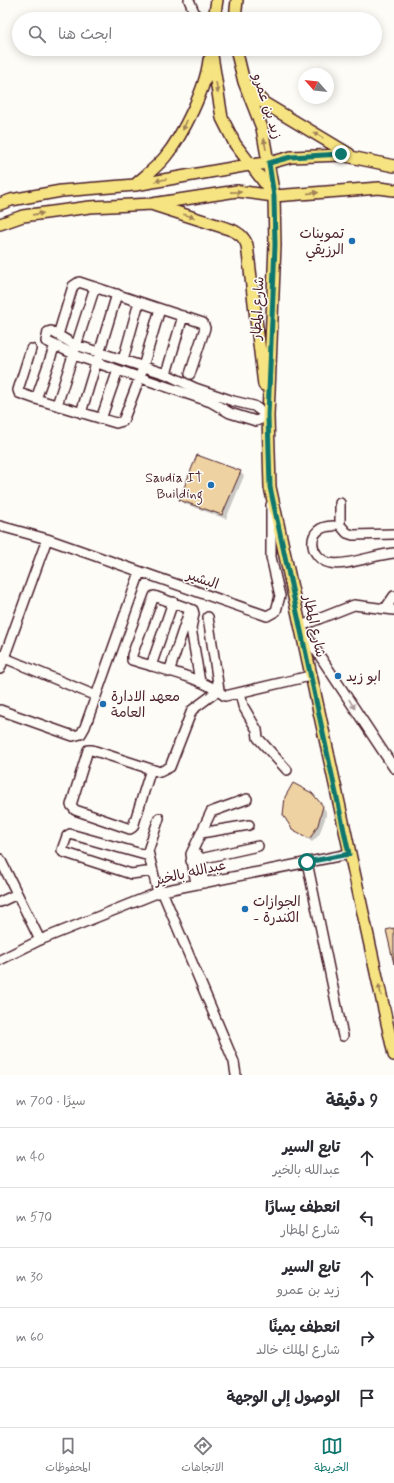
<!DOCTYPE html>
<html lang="ar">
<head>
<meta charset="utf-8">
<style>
	:root { --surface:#fff; --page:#f2f2f3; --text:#2b2b33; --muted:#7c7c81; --line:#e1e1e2; --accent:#0f766e }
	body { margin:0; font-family:Mynerve,"Playpen Sans Arabic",sans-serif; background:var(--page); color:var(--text); direction:rtl }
	.compass { position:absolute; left:298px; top:68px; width:36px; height:36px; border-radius:50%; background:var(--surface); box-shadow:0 2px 10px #0003; rotate:297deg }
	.stop { position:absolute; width:12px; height:12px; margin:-9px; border:3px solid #0f766e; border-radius:50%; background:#fff }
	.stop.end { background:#0f766e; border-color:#fff; box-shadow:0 1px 4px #0008 }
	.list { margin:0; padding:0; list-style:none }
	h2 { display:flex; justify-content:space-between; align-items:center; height:52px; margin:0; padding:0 16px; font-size:17px }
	h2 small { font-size:13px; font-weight:400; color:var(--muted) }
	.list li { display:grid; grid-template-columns:26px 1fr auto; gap:12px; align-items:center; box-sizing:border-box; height:60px; padding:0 16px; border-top:1px solid var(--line) }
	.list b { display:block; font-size:15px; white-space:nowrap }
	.list p { margin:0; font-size:13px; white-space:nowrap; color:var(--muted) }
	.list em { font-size:13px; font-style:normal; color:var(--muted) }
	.icon { flex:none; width:22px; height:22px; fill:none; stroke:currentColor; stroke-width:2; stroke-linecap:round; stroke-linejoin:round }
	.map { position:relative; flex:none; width:394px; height:1075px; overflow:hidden; direction:ltr }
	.search { position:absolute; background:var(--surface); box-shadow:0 2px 10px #0003; left:12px; right:12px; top:12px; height:44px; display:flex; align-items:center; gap:10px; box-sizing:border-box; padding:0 14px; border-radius:22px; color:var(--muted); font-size:15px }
	.sheet { height:352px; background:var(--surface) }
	nav { display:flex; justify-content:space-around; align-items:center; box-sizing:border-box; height:56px; border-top:1px solid var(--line); background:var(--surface); font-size:11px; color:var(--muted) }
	nav a { display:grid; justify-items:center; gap:2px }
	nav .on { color:var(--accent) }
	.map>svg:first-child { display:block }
	.shadow { fill:#0003 }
	.building { fill:#eed2a2; stroke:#4a1f2b }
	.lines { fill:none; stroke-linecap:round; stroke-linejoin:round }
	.minor-casing { stroke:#4a1f2b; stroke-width:12 }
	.major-casing { stroke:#4a1f2b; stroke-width:14 }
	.minor { stroke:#fdfcf7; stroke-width:9 }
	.major { stroke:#f6e381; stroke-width:11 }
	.oneway { fill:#a08156 }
	.oneway2 { fill:#ac999b }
	.route { stroke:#0f766e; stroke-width:5 }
	.poi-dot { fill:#1f6fb2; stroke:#fdfcf7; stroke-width:1.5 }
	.labels { text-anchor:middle; stroke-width:3; stroke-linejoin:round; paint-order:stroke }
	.street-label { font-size:14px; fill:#4a1f2b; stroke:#fdfcf7 }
	.poi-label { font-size:14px; fill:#4a1f2b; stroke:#fdfcf7; text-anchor:start }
</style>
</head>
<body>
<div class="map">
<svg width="394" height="1075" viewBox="0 0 394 1075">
	<rect width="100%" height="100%" fill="#fdfcf7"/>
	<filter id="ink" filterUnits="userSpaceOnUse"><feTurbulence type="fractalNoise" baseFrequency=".025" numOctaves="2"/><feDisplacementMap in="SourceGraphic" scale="8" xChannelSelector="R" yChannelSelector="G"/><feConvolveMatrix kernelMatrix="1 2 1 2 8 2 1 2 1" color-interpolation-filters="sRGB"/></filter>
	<g filter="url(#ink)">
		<path class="shadow" d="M240,472L244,476L226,519L185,504L181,500Z
			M316,798L326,811V816L319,835L312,842L293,828Z"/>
		<path class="building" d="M197,455L241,471L222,515L179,500Z
			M293,783L312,793L323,806L318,825L311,837L308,838L292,829L283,815L285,797Z
			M394,928V964L386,930Z"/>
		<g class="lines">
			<g class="minor-casing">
				<path id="minor" d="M189,0L197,19
					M51,331L73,344L166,374L195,388L233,401L254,406L268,416L256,421L230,413L211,402L80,357L46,341L48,332Z
					M58,335L73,286L79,282L203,323L205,328L190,374
					M31,349L18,390L19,393L36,399L55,345
					M123,360L139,302
					M166,374L183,316
					M36,399L116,423L123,421L140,377L160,309
					M57,405L95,287
					M81,413L117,294
					M101,419L118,370
					M340,503V525L347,533L353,535L394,534
					M0,526L47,539L267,616L276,611L280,596L271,557V505
					M333,526C305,526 308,558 330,563C345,567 377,554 394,553
					M385,609L394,596
					M301,626L354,605L394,610
					M302,629L394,768
					M0,656L96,696
					M151,666L173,602
					M0,669L47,539
					M169,672L190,609
					M200,682L191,628L194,614L193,610L154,596L132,655V660C163,670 199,676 225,696L310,676
					M240,693L243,706L257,730L258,738L287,770
					M0,710L73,736L81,734L85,727L140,572
					M151,769L133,827L130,829L75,810L71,805L88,750H92L160,772L170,767L192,710L219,690L208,617
					M201,833L249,825
					M198,855L204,883
					M149,856L70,834L67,836L62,850L63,852L131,874L153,871
					M0,859L40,940
					M191,861L258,846
					M307,862L343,1036
					M196,884L191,854L211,812L247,799
					M162,891L234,1062L236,1075
					M158,893L148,851L159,818
					M0,902L17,894
					M0,960L40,940L162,891L349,854"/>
			</g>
			<g class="major-casing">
				<path id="major" d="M214,19L217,0
					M235,19L237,0
					M211,49L222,118L235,144L273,194
					M236,49L244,82L262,128L274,196L275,245L268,416L270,487L394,1055
					M248,86L264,103L349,154
					M135,185C145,176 157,167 165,157C183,135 206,88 209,60
					M0,204L11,200L61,191L135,185L249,165L269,163L291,157L341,155L394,166
					M154,205L232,230C240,234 244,237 247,245L264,385
					M0,224L23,216L90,207L152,204L237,191L274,196L379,188L394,190"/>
			</g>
			<use href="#minor" class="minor"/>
			<use href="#major" class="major"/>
		</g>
		<defs><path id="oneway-solid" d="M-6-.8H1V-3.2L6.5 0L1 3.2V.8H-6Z"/></defs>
		<g class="oneway">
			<use href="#oneway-solid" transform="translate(217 88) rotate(81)"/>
			<use href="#oneway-solid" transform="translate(185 125) rotate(113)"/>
			<use href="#oneway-solid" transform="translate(318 135) rotate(-149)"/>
			<use href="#oneway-solid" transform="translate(265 144) rotate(-100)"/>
			<use href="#oneway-solid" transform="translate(161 180) rotate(170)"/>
			<use href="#oneway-solid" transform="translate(236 192) rotate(-1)"/>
			<use href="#oneway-solid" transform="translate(313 193) rotate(-4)"/>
			<use href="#oneway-solid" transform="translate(38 214) rotate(-8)"/>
			<use href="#oneway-solid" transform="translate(189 216) rotate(18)"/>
			<use href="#oneway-solid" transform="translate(380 990) rotate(-102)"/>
		</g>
		<use class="oneway2" href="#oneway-solid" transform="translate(352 704) rotate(57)"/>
	</g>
	<g class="lines" filter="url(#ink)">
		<path class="route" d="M307,862L349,854L270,487L268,416L275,245L274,196L269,163L291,157L341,154"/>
	</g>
	<g class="poi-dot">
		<circle cx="352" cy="241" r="4"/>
		<circle cx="211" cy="485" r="4"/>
		<circle cx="338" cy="676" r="4"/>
		<circle cx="103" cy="704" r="4"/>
		<circle cx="245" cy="909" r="4"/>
	</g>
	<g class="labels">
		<g class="street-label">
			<text transform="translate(268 106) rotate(72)" y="5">زيد بن عمرو</text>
			<text transform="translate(257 308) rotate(-87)" y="5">شارع المطار</text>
			<text transform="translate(203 579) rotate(19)" y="5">البشير</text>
			<text transform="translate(315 626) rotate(78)" y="5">شارع المطار</text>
			<text transform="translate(190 872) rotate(-13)" y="5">عبدالله بالخير</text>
		</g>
		<g class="poi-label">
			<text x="344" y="238" text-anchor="end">تموينات<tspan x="344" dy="16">الرزيقي</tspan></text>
			<text x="203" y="482" text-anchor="end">Saudia IT<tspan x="203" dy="16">Building</tspan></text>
			<text x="346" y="681">ابو زيد</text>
			<text x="111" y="701">معهد الادارة<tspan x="111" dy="16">العامة</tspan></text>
			<text x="253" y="906">الجوازات<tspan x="253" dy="16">- الكندرة</tspan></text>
		</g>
	</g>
</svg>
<svg class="compass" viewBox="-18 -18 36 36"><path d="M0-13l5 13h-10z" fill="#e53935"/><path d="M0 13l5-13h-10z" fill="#7c7c81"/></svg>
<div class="stop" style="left:307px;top:862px"></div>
<div class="stop end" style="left:341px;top:154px"></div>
<div class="search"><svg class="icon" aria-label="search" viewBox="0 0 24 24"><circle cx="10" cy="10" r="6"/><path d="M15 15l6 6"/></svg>ابحث هنا</div>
</div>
<section class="sheet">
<h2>9 دقيقة<small>سيرًا · 700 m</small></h2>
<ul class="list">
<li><svg class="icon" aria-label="ahead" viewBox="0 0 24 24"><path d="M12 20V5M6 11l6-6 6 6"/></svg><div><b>تابع السير</b><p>عبدالله بالخير</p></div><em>40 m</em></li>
<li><svg class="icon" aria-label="left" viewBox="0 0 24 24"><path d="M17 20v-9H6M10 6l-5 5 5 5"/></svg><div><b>انعطف يسارًا</b><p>شارع المطار</p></div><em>570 m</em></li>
<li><svg class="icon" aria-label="ahead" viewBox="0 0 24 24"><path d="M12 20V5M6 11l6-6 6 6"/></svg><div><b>تابع السير</b><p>زيد بن عمرو</p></div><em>30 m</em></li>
<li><svg class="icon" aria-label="right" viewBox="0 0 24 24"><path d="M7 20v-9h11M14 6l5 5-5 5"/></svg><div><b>انعطف يمينًا</b><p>شارع الملك خالد</p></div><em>60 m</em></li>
<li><svg class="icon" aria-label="arrive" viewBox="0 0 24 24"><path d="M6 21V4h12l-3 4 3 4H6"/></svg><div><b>الوصول إلى الوجهة</b></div></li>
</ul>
</section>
<nav>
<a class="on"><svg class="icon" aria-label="map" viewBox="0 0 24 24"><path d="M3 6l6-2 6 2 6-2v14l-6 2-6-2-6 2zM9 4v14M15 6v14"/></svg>الخريطة</a>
<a><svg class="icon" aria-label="directions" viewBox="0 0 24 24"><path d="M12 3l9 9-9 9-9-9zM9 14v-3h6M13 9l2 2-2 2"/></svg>الاتجاهات</a>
<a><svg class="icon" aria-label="saved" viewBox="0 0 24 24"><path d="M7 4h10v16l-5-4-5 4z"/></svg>المحفوظات</a>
</nav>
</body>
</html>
